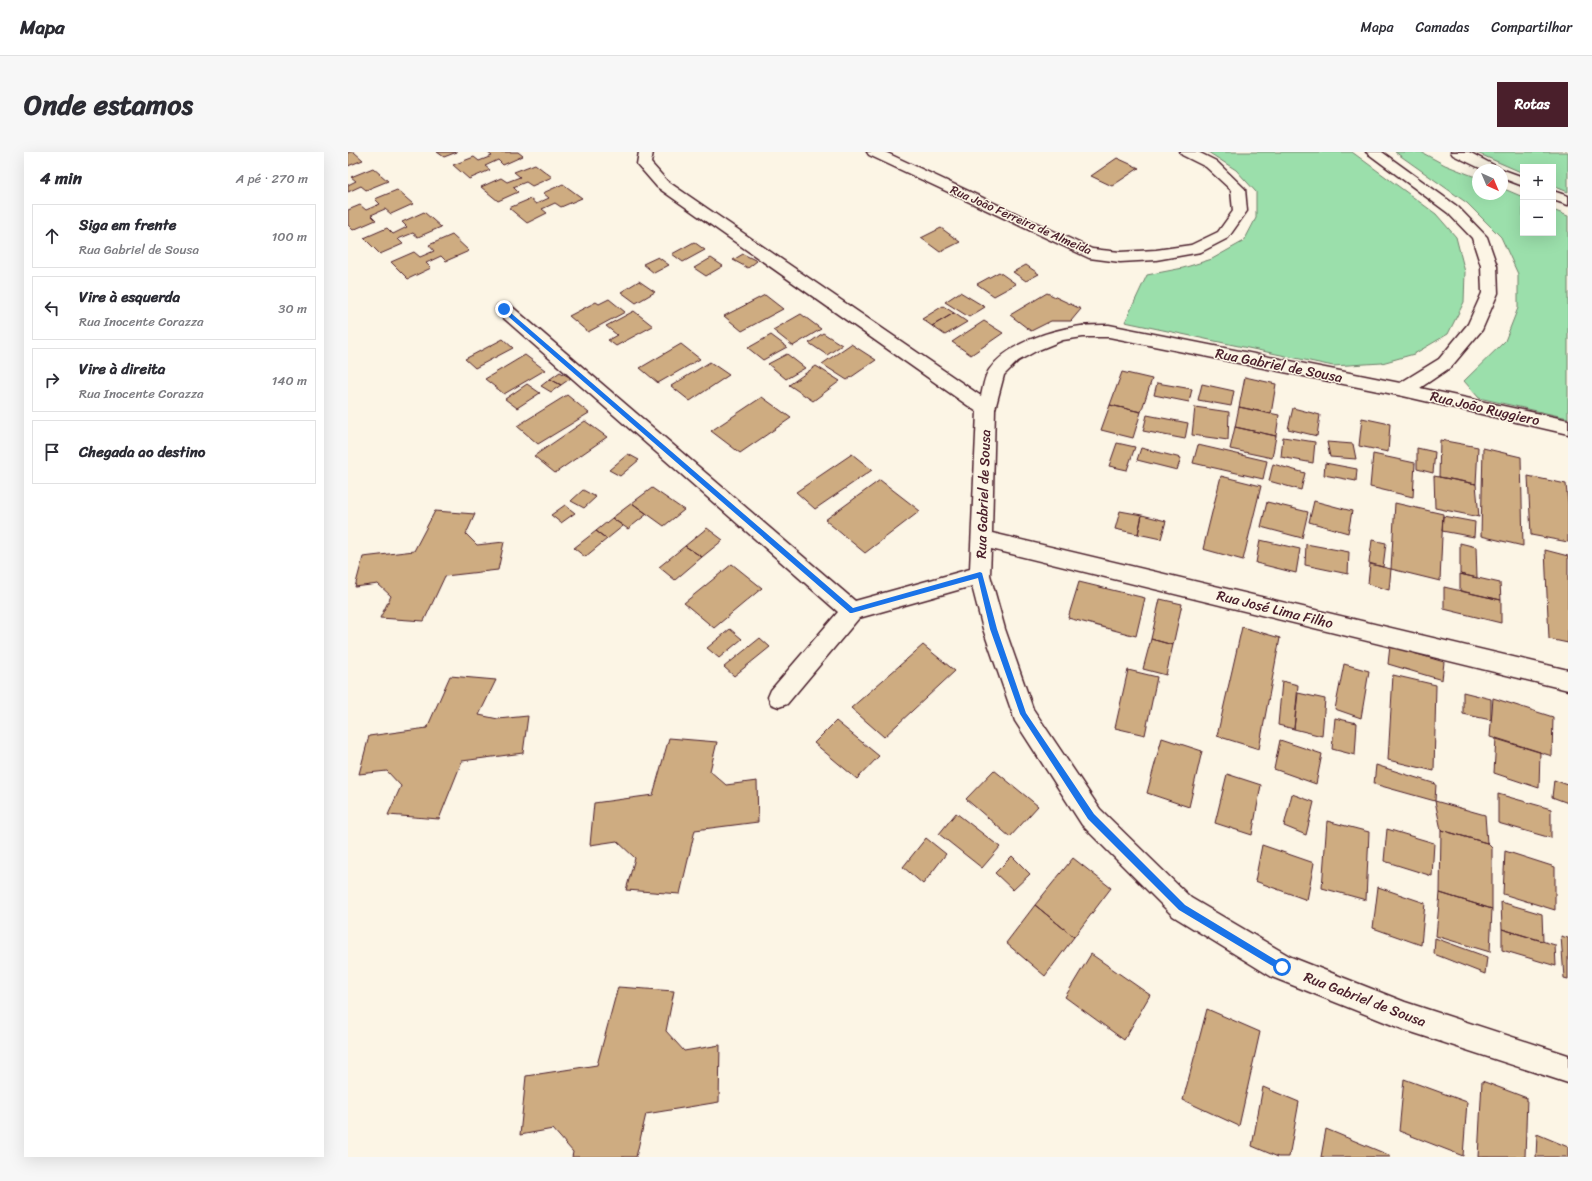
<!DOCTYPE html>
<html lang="pt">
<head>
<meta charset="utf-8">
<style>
	:root { --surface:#fff; --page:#f7f7f7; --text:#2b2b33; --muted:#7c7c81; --line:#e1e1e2; --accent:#4a1f2b }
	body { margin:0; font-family:Sriracha,sans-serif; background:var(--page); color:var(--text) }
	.controls { position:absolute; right:12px; top:12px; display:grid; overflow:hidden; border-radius:0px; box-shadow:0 4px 16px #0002 }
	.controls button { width:36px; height:36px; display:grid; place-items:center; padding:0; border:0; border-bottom:1px solid var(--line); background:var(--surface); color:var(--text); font:20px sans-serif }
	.compass { position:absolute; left:1124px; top:12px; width:36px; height:36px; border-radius:50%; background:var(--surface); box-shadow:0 4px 16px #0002; rotate:136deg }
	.stop { position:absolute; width:12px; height:12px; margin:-9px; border:3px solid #1a73e8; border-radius:50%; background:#fff }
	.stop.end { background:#1a73e8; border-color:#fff; box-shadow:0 1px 4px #0008 }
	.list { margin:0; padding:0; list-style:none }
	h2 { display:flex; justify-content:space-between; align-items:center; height:52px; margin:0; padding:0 16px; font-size:17px }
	h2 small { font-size:13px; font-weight:400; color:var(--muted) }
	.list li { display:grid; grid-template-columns:26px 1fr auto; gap:12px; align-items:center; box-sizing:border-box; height:64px; margin:0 8px 8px; padding:0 8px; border:1px solid var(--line); border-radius:0px }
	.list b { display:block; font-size:15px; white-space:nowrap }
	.list p { margin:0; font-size:13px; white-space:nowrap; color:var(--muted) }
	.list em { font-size:13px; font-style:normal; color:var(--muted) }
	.icon { flex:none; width:22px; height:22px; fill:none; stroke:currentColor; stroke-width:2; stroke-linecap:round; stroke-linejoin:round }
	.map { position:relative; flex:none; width:1220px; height:1005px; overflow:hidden; border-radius:0px }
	header { display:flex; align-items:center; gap:24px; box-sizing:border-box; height:56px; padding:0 20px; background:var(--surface); border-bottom:1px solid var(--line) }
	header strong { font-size:19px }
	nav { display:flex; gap:22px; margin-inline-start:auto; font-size:14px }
	.intro { display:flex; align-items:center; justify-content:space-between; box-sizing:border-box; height:96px; padding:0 24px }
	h1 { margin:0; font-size:28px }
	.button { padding:10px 18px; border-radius:0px; background:var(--accent); color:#fff; font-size:14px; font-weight:700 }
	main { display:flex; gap:24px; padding:0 24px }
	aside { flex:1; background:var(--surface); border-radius:0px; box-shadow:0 4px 16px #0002 }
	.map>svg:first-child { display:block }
	.green { fill:#9bdfab; stroke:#727f6b }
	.building { fill:#ceac81; stroke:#4a1f2b }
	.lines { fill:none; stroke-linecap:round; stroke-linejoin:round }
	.street-casing { stroke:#4a1f2b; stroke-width:3 }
	.street { fill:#fcf5e5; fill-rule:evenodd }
	.route { fill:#1a73e8 }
	.labels { text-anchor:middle; stroke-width:3; stroke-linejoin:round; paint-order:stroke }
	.far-street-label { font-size:12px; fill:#4a1f2b; stroke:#fcf5e5 }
	.street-label { font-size:14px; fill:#4a1f2b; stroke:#fcf5e5 }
</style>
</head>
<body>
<header>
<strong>Mapa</strong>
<nav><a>Mapa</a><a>Camadas</a><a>Compartilhar</a></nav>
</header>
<div class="intro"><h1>Onde estamos</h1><a class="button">Rotas</a></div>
<main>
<aside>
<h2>4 min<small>A pé · 270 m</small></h2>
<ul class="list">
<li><svg class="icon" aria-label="ahead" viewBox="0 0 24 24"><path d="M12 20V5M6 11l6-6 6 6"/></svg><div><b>Siga em frente</b><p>Rua Gabriel de Sousa</p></div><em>100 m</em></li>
<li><svg class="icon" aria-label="left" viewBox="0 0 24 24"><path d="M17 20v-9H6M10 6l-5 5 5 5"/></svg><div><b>Vire à esquerda</b><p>Rua Inocente Corazza</p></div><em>30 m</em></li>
<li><svg class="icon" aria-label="right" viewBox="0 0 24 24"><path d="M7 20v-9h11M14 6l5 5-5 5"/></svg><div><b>Vire à direita</b><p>Rua Inocente Corazza</p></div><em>140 m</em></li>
<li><svg class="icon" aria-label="arrive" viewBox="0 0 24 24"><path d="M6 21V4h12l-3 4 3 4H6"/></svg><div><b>Chegada ao destino</b></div></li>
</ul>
</aside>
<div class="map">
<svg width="1220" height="1005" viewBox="0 0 1220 1005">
	<rect width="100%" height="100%" fill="#fcf5e5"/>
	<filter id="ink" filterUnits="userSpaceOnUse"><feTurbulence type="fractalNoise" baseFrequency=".025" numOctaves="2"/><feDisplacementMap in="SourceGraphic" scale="8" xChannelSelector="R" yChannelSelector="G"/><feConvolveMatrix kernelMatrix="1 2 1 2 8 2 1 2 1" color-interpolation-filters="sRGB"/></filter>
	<g filter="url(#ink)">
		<path class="green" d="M860,0H1004L1088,62L1108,85L1117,120L1116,150L1100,182L1066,202L1034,211L985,214L777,170L799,123L835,116L864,107L896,89L908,66V40L888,18Z
			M1047,0H1073L1097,13L1130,26V42H1154V36L1175,45V81H1205V58L1220,64V266L1131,246L1116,229L1157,189L1170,156V122L1153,85L1119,51Z
			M1127,0H1220V40L1205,34V15H1175V21Z"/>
		<path class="building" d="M0,0H6L15,8L0,14Z
			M89,0H109L96,5Z
			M139,0H170L175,4L155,13L150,8L137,14L142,18L121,27L105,13L126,5L131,9L144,4Z
			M769,6L791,16L764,34L743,24Z
			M187,12L204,25L184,34L178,30L165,35L170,40L150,49L133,35L153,26L159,30L172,25L166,20Z
			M25,16L40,29L18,38L13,34L0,40V33L8,29L3,25Z
			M215,32L234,46L213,55L207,51L194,57L199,61L179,71L161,56L182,47L188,52L201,46L195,41Z
			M49,38L65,52L43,62L37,57L23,63L28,68L5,78L0,73V58L12,53L18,58L32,52L27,47Z
			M76,60L93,75L70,85L65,81L50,87L55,92L32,102L16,86L39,76L45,82L59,75L54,70Z
			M593,76L612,90L592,100L573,86Z
			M104,83L121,99L98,109L93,104L78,111L83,116L60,127L43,110L66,100L72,105L86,99L81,93Z
			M346,90L357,98L335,110L324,102Z
			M395,102L409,109L400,116L385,108Z
			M310,105L321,113L306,121L295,112Z
			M363,106L375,114L358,124L346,116Z
			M678,113L691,122L678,129L665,120Z
			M651,120L668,132L646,144L629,132Z
			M291,129L307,140L288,151L273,140Z
			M612,140L637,155L621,165L597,150Z
			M699,141L733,157L723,169H703L683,179L662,163Z
			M417,143L435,157L394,179L376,164Z
			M261,147L277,160L240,180L221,164L248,150L251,152Z
			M595,154L606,161L584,174L574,167Z
			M286,159L305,174L268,194L260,188L269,183L258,174Z
			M606,161L619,170L597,183L584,174Z
			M453,162L473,177L445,194L425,178Z
			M636,169L655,181L623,203L604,190Z
			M475,181L494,193L479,203L461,191Z
			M423,183L439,195L415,208L400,196Z
			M155,187L165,196L127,216L117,207Z
			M333,192L352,207L310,231L292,216Z
			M503,192L528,208L499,228L474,212Z
			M439,202L457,216L438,227L420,212Z
			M177,203L197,218L156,242L137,227Z
			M362,210L381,223L342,249L323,234Z
			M468,214L492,229L465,249L441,233Z
			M212,220L223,226L213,233L202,227Z
			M774,220L804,227L793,260L762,253Z
			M897,225L928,232L923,262L891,255Z
			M202,227L213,233L203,240L193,234Z
			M809,231L844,237L841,250L806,243Z
			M179,232L192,241L169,256L157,247Z
			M854,232L886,239L883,254L850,248Z
			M219,243L241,261L190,292L169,274Z
			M414,245L443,266L392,301L363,279Z
			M762,253L793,260L785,286L753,278Z
			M847,255L881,260L880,288L844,283Z
			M891,255L931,263L928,284L887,275Z
			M945,256L972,263L969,284L940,277Z
			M799,263L840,271L837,287L795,279Z
			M1014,266L1042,272L1040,300L1011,294Z
			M237,269L259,285L207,321L186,304Z
			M887,275L928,284L924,306L882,297Z
			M935,285L967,290L965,311L933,305Z
			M1092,288L1130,295L1128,332L1091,325Z
			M979,290L1005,292L1008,307L982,305Z
			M769,291L787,295L779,318L761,314Z
			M850,293L919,309L915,327L845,311Z
			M793,296L833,306L829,318L789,308Z
			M1069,296L1087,300L1085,321L1069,317Z
			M1135,296L1173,305L1175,394L1133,384Z
			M280,302L291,308L272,324L261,318Z
			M504,302L524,318L467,357L448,340Z
			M1025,302L1067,311L1065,345L1022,335Z
			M977,311L1009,317L1008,329L976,323Z
			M925,312L957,321L953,338L921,329Z
			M873,324L913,334L895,408L855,397Z
			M1086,324L1128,332L1131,365L1087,356Z
			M1180,324L1218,332L1220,352V390L1183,383Z
			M532,328L572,359L517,401L477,368Z
			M304,336L336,358L316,374L284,351Z
			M235,338L248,345L236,356L223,349Z
			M966,349L1004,359L1000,381L961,370Z
			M919,350L960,360L954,386L913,375Z
			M284,351L299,362L280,377L264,366Z
			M1047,351L1095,362L1092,429L1043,417Z
			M217,353L227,361L213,371L203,363Z
			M87,359L127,362L118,382L129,393L156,390L150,418L97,424L76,469L32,466L43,444L30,432L7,435L15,405L66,399Z
			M772,359L794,363L790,382L767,377Z
			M794,363L818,369L813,387L790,382Z
			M1095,364L1127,370L1126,385L1094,379Z
			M264,366L275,374L259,387L248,379Z
			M359,376L375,388L354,405L337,394Z
			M248,379L259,387L237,405L226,396Z
			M912,388L952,397L948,421L908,411Z
			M1024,388L1038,391L1035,415L1021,411Z
			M1112,391L1128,395L1129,426L1112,422Z
			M958,392L1001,400L1000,422L957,413Z
			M337,394L354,405L327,428L311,415Z
			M1197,398L1220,404V491L1201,487Z
			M384,412L414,436L366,476L336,451Z
			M1022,412L1043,417L1041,438L1020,432Z
			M1112,422L1152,431L1153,448L1112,439Z
			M731,430L797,446L788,484L720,466Z
			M1096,435L1153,448V471L1096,457Z
			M812,447L834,452L825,493L803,487Z
			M894,475L932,486L911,597L869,584Z
			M382,477L394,487L371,506L359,496Z
			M412,486L422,495L386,524L376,515Z
			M803,487L825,493L818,523L795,517Z
			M575,493L607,519L536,585L503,556Z
			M1042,494L1096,510L1094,528L1040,512Z
			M996,512L1021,519L1013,566L987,557Z
			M780,518L809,525L797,583L767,576Z
			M1045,523L1088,533L1086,619L1040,608Z
			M102,524L148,528L131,563L150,567L180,564L175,601L114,609L91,667L40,663L53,634L39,619L11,622L21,584L79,576Z
			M934,529L950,533L946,577L930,573Z
			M1115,540L1143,547V568L1115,562Z
			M950,541L977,547L974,584L946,577Z
			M1145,546L1205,565L1204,604L1142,585Z
			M987,566L1009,571L1007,603L984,597Z
			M488,569L531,604L509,627L466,591Z
			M321,586L369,590L362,619L378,633L409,629L410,670L347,678L332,742L278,738L287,706L269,689L242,693L246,651L305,643Z
			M814,586L854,599L841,655L799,641Z
			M1148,586L1192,600L1191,636L1146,621Z
			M932,588L974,602L968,632L926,617Z
			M1028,613L1088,632L1087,649L1026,632Z
			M646,618L690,654L662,685L618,647Z
			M879,622L913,633L904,683L867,671Z
			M1206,628L1220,633V651L1204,645Z
			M944,642L966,650L958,683L936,674Z
			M1150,642L1203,657V686L1150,671Z
			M1087,649L1137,663L1139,691L1093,678Z
			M608,661L652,695L634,716L591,682Z
			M979,669L1021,680L1018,748L974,736Z
			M1039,677L1086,691L1084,724L1036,709Z
			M1093,678L1139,691L1144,696V757L1092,741Z
			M578,686L598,702L575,732L555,715Z
			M914,693L966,711L959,748L907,729Z
			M1157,699L1207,715V758L1155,742Z
			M664,704L682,722L665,738L647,721Z
			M725,706L763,736L726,785L687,753Z
			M1030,735L1077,751L1073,793L1025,776Z
			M1092,741L1144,757L1142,800L1088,784Z
			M1153,750L1194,762L1195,789L1154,777Z
			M687,753L726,785L697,824L658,791Z
			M1154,777L1207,793L1208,814L1154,798Z
			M1213,784L1220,786V827L1216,826Z
			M1087,786L1139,805L1137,822L1086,802Z
			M743,802L802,843L776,888L717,845Z
			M270,835L326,839L318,879L336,899L372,893L371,950L298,962L288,1005H224L225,1000L205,977L172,983L178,924L249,913Z
			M859,857L912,880L891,974L835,948Z
			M1056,927L1119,950L1115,1004L1051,979Z
			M1134,929L1179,946L1177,1005H1130Z
			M915,935L951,950L941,1005H930L904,994Z
			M978,977L1043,1004L1042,1005H973Z
			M1189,982L1220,995V1005H1188Z"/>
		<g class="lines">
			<g class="street-casing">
				<path id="street" d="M291,0H305L303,11L319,29L633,244C635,236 636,225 641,218C660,191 702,178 733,174C742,173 752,173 761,173L1052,231L1091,207L1120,172L1134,141L1133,114L1124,86L1100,61L1018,0H1034L1110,55L1139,85L1149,114L1150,141L1134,178L1103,215L1072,236L1220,268V282L1055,244L761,185H735L715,188L688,199L670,209L656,223L647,257L644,381L1220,518V538L643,397L642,423L657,477L685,557L752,657L843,746L943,805L1057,850L1220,903V931L1057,878L924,825L825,764L734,673L667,569L635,477L624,434L511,466L439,552L431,555L423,552L420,545L423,538L490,460L150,161L148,157L150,153L156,152L162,153L507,449L622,417L629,260L309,35L289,12Z
					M519,0H537L744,97L772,100L808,98L843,93L870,80L885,59L883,38L858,15L834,3L832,0H850L868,9L897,37L899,59L880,86L853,100L808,108L772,110L741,106L521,3Z
					M1103,0H1121L1153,17L1175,25V34L1154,26V18H1136L1105,3Z
					M1205,39L1220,44V53L1205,48Z"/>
			</g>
			<use href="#street" class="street"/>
		</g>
	</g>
	<path class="route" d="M154,156H157L505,456L632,420L634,421L649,477L678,561L746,662L837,753L936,813V818H931L831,758L740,667L672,562L642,477L630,426L504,461H502L154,159Z"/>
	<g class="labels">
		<g class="far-street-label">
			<text transform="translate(673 68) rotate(24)" y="4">Rua João Ferreira de Almeida</text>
		</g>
		<g class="street-label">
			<text transform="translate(931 213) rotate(11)" y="5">Rua Gabriel de Sousa</text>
			<text transform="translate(1137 256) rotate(13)" y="5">Rua João Ruggiero</text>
			<text transform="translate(635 342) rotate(-88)" y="5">Rua Gabriel de Sousa</text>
			<text transform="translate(927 457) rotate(14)" y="5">Rua José Lima Filho</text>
			<text transform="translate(1017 847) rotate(21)" y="5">Rua Gabriel de Sousa</text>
		</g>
	</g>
</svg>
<div class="controls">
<button>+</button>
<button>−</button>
</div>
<svg class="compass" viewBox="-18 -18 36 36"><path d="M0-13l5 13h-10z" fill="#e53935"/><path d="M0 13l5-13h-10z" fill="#7c7c81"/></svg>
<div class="stop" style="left:934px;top:815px"></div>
<div class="stop end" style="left:156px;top:157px"></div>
</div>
</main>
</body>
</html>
